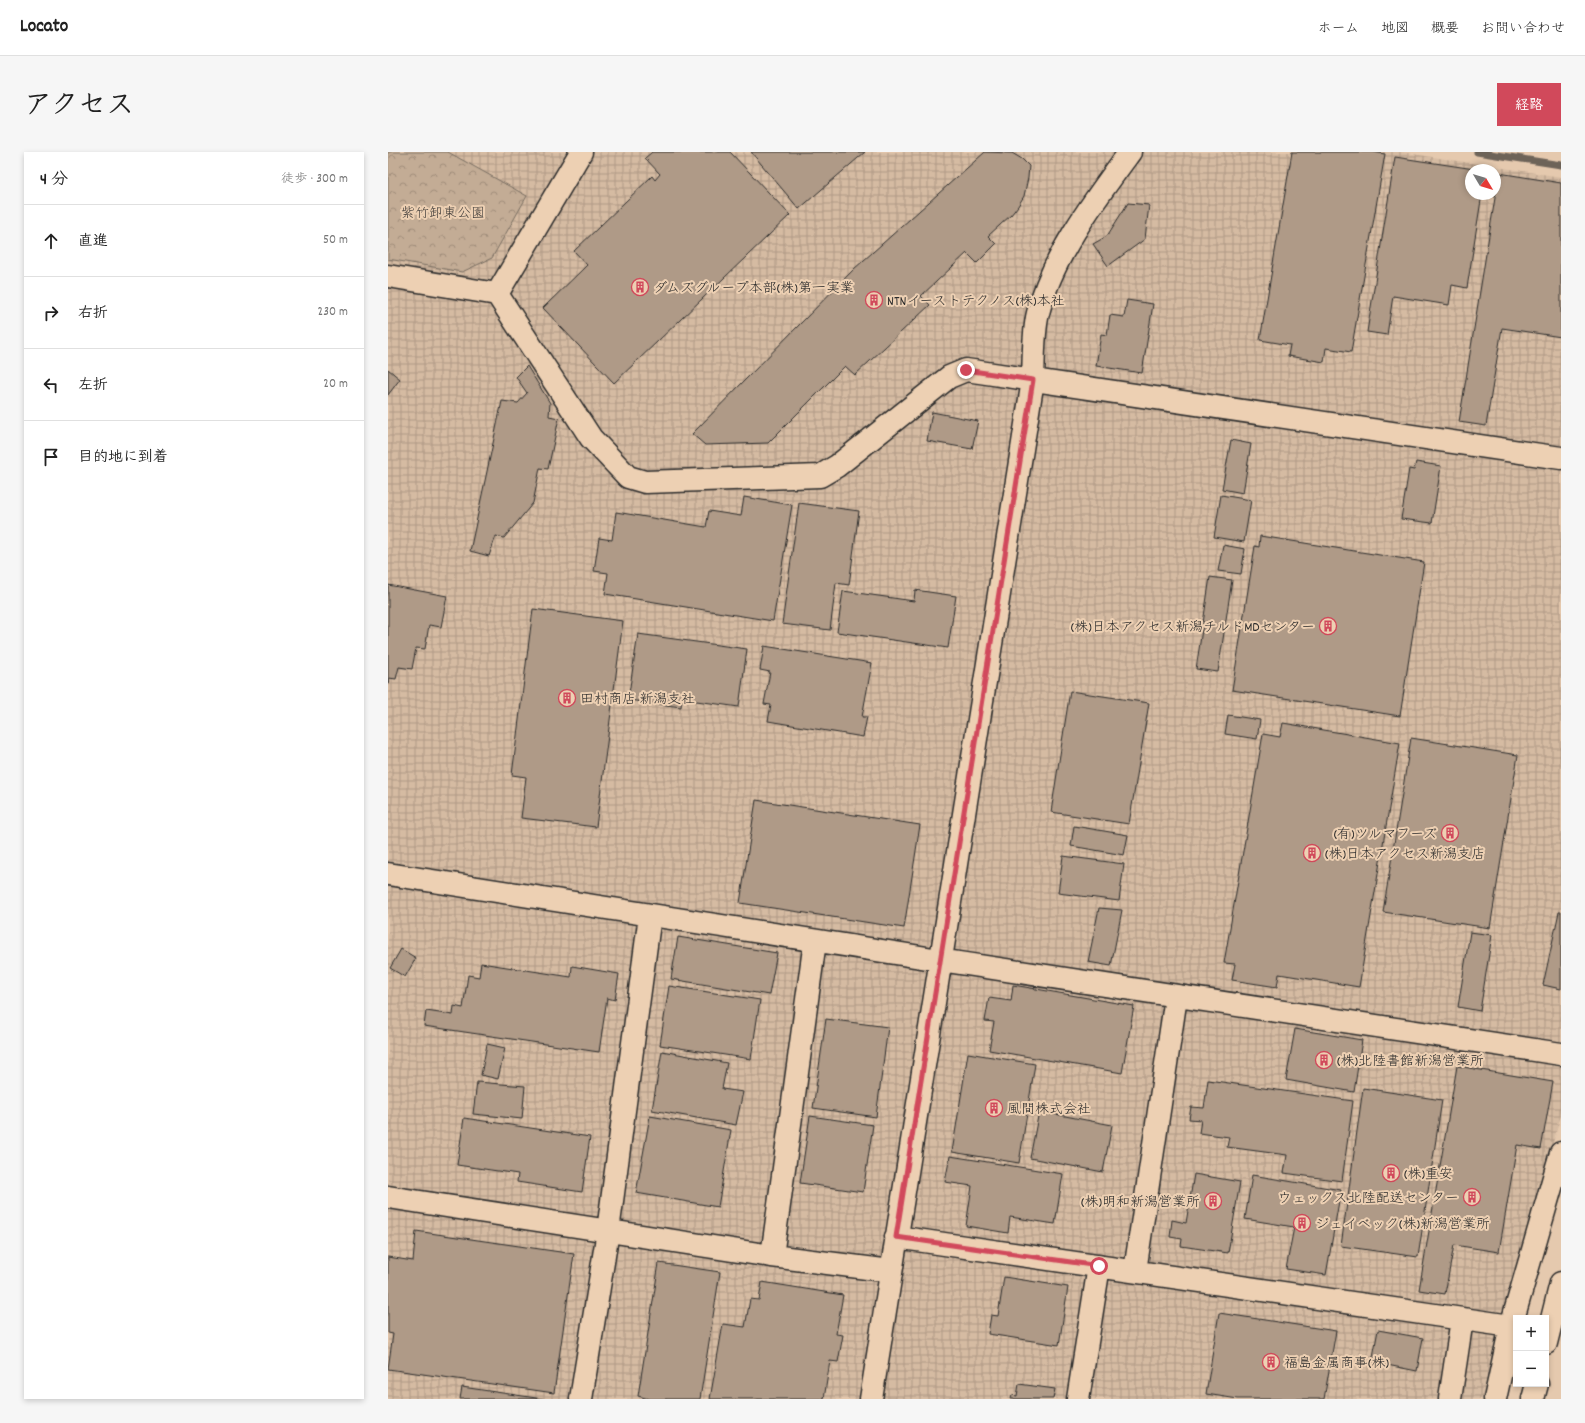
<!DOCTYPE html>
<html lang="ja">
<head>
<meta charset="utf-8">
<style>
	:root { --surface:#fff; --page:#f6f6f6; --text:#222; --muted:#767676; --line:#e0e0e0; --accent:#d1495b }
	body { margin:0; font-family:Dekko,"Klee One",sans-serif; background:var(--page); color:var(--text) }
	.controls { position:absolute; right:12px; bottom:12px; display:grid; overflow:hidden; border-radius:0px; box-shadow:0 2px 6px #0003 }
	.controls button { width:36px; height:36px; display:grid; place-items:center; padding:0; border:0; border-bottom:1px solid var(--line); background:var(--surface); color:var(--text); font:20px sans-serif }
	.compass { position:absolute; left:1077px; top:12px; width:36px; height:36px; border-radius:50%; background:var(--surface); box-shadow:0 2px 6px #0003; rotate:128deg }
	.stop { position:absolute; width:12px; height:12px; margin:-9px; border:3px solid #d1495b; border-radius:50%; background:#fff }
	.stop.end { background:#d1495b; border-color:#fff; box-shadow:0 1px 4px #0008 }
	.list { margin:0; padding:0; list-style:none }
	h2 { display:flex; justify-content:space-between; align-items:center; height:52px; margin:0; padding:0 16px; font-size:17px }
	h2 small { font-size:13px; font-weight:400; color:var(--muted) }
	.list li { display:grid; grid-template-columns:26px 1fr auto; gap:12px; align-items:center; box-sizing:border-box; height:72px; padding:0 16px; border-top:1px solid var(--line) }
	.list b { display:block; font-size:15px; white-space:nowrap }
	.list em { font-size:13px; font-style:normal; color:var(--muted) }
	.icon { flex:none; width:22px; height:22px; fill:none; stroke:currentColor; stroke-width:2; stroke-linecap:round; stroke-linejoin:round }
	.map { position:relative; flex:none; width:1173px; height:1247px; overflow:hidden; border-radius:0px }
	header { display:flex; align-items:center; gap:24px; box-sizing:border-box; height:56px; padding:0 20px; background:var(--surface); border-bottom:1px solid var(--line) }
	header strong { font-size:19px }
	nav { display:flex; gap:22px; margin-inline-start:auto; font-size:14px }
	.intro { display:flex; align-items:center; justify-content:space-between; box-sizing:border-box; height:96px; padding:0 24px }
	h1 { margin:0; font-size:28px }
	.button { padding:10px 18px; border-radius:0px; background:var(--accent); color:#fff; font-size:14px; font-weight:700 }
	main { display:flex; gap:24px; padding:0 24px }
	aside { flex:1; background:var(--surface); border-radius:0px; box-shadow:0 2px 6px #0003 }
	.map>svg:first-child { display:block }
	.industrial { fill:url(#industrial-grid); fill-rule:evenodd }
	.forest { fill:url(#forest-crowns); stroke:#776c60 }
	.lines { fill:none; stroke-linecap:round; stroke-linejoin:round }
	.stream { stroke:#6d6359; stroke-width:7 }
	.building { fill:#af9a87; stroke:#2b2b2b }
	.minor-casing { stroke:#2b2b2b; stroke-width:25 }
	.highway-casing { stroke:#2b2b2b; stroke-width:25 }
	.minor { stroke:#edd0b3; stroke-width:22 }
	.highway { stroke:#edd0b3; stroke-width:22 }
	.route { stroke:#d1495b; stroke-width:5 }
	.labels { text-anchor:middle; stroke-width:4; stroke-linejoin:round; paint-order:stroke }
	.park-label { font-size:14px; fill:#423e3b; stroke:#edd0b3 }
	.poi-label { font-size:14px; fill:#2b2b2b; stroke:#edd0b3; text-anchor:start }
</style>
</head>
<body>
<header>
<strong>Locato</strong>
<nav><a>ホーム</a><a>地図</a><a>概要</a><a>お問い合わせ</a></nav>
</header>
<div class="intro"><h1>アクセス</h1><a class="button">経路</a></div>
<main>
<aside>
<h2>4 分<small>徒歩 · 300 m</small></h2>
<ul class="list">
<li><svg class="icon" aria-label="ahead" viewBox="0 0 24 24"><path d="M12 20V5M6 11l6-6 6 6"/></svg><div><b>直進</b></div><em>50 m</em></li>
<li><svg class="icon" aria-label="right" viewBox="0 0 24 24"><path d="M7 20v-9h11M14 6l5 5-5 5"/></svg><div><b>右折</b></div><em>230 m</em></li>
<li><svg class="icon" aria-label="left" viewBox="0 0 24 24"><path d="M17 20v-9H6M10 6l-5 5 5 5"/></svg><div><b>左折</b></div><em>20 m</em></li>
<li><svg class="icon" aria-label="arrive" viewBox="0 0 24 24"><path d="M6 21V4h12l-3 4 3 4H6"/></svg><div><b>目的地に到着</b></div></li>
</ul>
</aside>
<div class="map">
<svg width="1173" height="1247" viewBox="0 0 1173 1247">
	<defs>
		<pattern id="industrial-grid" width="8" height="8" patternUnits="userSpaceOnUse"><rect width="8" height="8" fill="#d5bba2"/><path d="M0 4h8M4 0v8" fill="none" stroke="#ad9884"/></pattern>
		<pattern id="forest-crowns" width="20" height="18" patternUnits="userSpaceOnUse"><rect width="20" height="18" fill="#c3ac95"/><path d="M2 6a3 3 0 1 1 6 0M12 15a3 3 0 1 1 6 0" fill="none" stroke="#9f8c7a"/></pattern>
	</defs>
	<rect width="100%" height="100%" fill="#e5c9ae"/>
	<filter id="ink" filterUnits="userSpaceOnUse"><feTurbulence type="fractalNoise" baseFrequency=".025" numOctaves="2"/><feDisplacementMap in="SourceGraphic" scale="8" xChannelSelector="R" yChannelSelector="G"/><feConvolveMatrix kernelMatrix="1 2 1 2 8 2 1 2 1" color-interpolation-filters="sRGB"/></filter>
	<g filter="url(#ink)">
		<path class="industrial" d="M0,0H1012L1173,25V963L1110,1185L1097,1247H0ZM1083,18H1107V42H1083Z"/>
		<path class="forest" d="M0,0H60L139,44L104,106L74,120L0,107Z"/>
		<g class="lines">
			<path class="stream" d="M1089,0L1173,13"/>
		</g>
		<path class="building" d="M264,0H342L402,63L226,231L155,156L199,113L186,99L264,24L267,28L272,22L257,6Z
			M363,0H477L411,57Z
			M597,0L624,1L634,7L641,14L640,26L636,44L630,54L623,63L600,84L608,92L589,111L579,101L533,144L542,153L467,223L457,214L380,291L317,293L304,282L466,117Z
			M904,0H985L997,2L963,200L938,196L936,210L900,204L902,193L872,188Z
			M1007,5L1093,18H1083V42H1094L1079,136L1064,133L1061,153L1005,144L999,183L979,180Z
			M1111,21L1173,31V185L1114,176L1098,274L1071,270Z
			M740,51L761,53L757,87L720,114L705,92L719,84Z
			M739,148L765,152L754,221L708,214L713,182L719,183L722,163L736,165Z
			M139,214L162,251L161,264L171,266L160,317L152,316L145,351L116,386L108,384L101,404L82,399L114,249L130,251L139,241L128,225Z
			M0,217L12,227L0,243Z
			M544,260L590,269L584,297L539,289Z
			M843,288L863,292L855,341L834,337Z
			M1028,310L1053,314L1044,371L1013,367L1021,317L1026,318Z
			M833,343L863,348L856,390L826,385Z
			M356,345L404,353L385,469L217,442L220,421L206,419L211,386L224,388L228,360L318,375L321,359L353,364Z
			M411,351L471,359L461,433L448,431L442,478L394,472Z
			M872,384L1036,410L1012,564L844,538L867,394L871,395Z
			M835,393L857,397L853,422L830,419Z
			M822,425L844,428L830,520L808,517Z
			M0,433L59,444L53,475L41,473L37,497L28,496L24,517L11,515L8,527L1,526L0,533Z
			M527,438L568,444L560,496L449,480L455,439L526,449Z
			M145,457L235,469L208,675L133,666L138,625L124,623Z
			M250,482L359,497L351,555L294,547L293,555L240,548Z
			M376,494L484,511L474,565H479L475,585L380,569L383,553L376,552L382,520L372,518Z
			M682,539L761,551L741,672L663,660Z
			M840,563L872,568L869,587L837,582Z
			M895,571L1012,591L971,835L891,822L889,835L844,828L847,812L836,811L875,582L892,585Z
			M1023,586L1130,603L1102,776L995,760Z
			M368,648L532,673L516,776L352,751Z
			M686,674L740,683L736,703L683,694Z
			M675,704L736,712L731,749L670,741Z
			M711,756L734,758L723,814L700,810Z
			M1171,760H1173V837L1155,833Z
			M1082,780L1104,783L1092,859L1070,855Z
			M290,785L389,801L381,843L283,827Z
			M13,797L28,806L17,825L2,816Z
			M93,811L183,825L184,814L231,822L227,848L219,846L211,900L36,874L38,859L65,863L66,854L75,856L80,823L91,825Z
			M625,833L746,854L734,921L601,898L606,870L597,869L601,846L623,849Z
			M281,834L372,848L363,907L272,893Z
			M438,867L500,875L488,965L425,956Z
			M907,877L974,888L966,940L898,928Z
			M99,892L117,896L110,927L93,923Z
			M274,899L339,911L334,937L355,940L348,973L264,958Z
			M580,901L647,912L631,1011L564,1000Z
			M1069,914L1165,930L1153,997L1129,993L1111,1100L1066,1093L1057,1142L1031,1138Z
			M820,928L965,949L954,1029L896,1021L899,1003L839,995L841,985L811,981L813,968L801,967L803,955L816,956Z
			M89,930L137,934L134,967L85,962Z
			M975,936L1054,948L1030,1105L953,1094Z
			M651,959L724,973L715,1020L642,1006Z
			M262,964L343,978L330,1055L248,1041Z
			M422,964L485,973L475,1040L412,1031Z
			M76,966L202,985L194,1040L129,1030L130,1022L69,1013Z
			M562,1004L675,1022L667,1072L622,1065L620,1081L578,1074L584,1034L557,1030Z
			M806,1022L852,1030L840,1101L793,1094L794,1087L782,1085L784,1068L798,1071Z
			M864,1023L953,1038L938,1123L898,1117L906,1075L857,1067Z
			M28,1079L186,1102L166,1241L0,1217L5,1182L0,1181V1105L25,1109Z
			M271,1111L332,1120L312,1247H261L250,1244Z
			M616,1125L680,1135L671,1193L600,1182L603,1163L610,1164Z
			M374,1130L455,1143L448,1182L455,1183L450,1210L442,1209L436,1247H322L335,1172L357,1175L362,1147L371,1148Z
			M831,1161L948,1179L936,1247H850L818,1242Z
			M990,1178L1035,1186L1029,1219L984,1210Z
			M631,1232L667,1237L665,1247H623L624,1243L629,1244Z
			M74,1235L155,1247H72Z"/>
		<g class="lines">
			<g class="minor-casing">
				<path id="minor" d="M0,124L109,142L203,286L240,325L257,330L432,324L449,314L561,225L578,218L1173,306
					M109,142L193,0
					M0,722L552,808L1173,902
					M0,1045L384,1104L503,1119
					M508,1085L1123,1174
					M384,1104L427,789
					M747,1119L788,845
					M193,1247L220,1079L262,763
					M483,1247L645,228C646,207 645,181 650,161C664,104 708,46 742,0
					M690,1247L711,1114
					M1062,1247L1074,1167
					M1107,1247L1123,1174L1173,1001"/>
			</g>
			<g class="highway-casing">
				<path id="highway" d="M1158,1191L1173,1131
					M1145,1247L1149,1232"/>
			</g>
			<use href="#minor" class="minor"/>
			<use href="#highway" class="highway"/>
		</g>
	</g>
	<g class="lines" filter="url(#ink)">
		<path class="route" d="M578,218L645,228L508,1085L711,1114"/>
	</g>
	<defs>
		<g id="building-ring" transform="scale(0.9)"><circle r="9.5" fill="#edd0b3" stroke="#d1495b" stroke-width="1.5"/><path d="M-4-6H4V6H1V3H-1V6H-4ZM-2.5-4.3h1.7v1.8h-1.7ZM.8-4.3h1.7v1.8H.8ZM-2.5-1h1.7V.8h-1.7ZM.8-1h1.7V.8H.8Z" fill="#d1495b"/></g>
	</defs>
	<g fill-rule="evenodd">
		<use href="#building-ring" x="252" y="135"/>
		<use href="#building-ring" x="486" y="148"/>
		<use href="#building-ring" x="940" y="474"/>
		<use href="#building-ring" x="179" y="546"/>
		<use href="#building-ring" x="1062" y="681"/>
		<use href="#building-ring" x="924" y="701"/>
		<use href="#building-ring" x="936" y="908"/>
		<use href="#building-ring" x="606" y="956"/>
		<use href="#building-ring" x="1003" y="1021"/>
		<use href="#building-ring" x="1084" y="1045"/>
		<use href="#building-ring" x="825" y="1049"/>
		<use href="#building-ring" x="914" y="1071"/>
		<use href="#building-ring" x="883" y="1210"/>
	</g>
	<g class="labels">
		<g class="park-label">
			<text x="55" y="65">紫竹卸東公園</text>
		</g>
		<g class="poi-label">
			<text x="265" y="140">ダムズグループ本部(株)第一実業</text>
			<text x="499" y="153">NTNイーストテクノス(株)本社</text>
			<text x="927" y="479" text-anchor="end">(株)日本アクセス新潟チルドMDセンター</text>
			<text x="192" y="551">田村商店 新潟支社</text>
			<text x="1049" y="686" text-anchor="end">(有)ツルマフーズ</text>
			<text x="937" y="706">(株)日本アクセス新潟支店</text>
			<text x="949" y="913">(株)北陸書館新潟営業所</text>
			<text x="619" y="961">風間株式会社</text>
			<text x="1016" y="1026">(株)重安</text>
			<text x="1071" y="1050" text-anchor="end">ウェックス北陸配送センター</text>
			<text x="812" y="1054" text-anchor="end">(株)明和新潟営業所</text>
			<text x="927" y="1076">ジェイベック(株)新潟営業所</text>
			<text x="896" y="1215">福島金属商事(株)</text>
		</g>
	</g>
</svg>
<div class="controls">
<button>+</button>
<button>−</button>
</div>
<svg class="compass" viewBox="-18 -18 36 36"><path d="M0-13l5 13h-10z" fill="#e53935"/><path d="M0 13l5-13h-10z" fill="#767676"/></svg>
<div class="stop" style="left:711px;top:1114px"></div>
<div class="stop end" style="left:578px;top:218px"></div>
</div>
</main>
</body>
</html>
